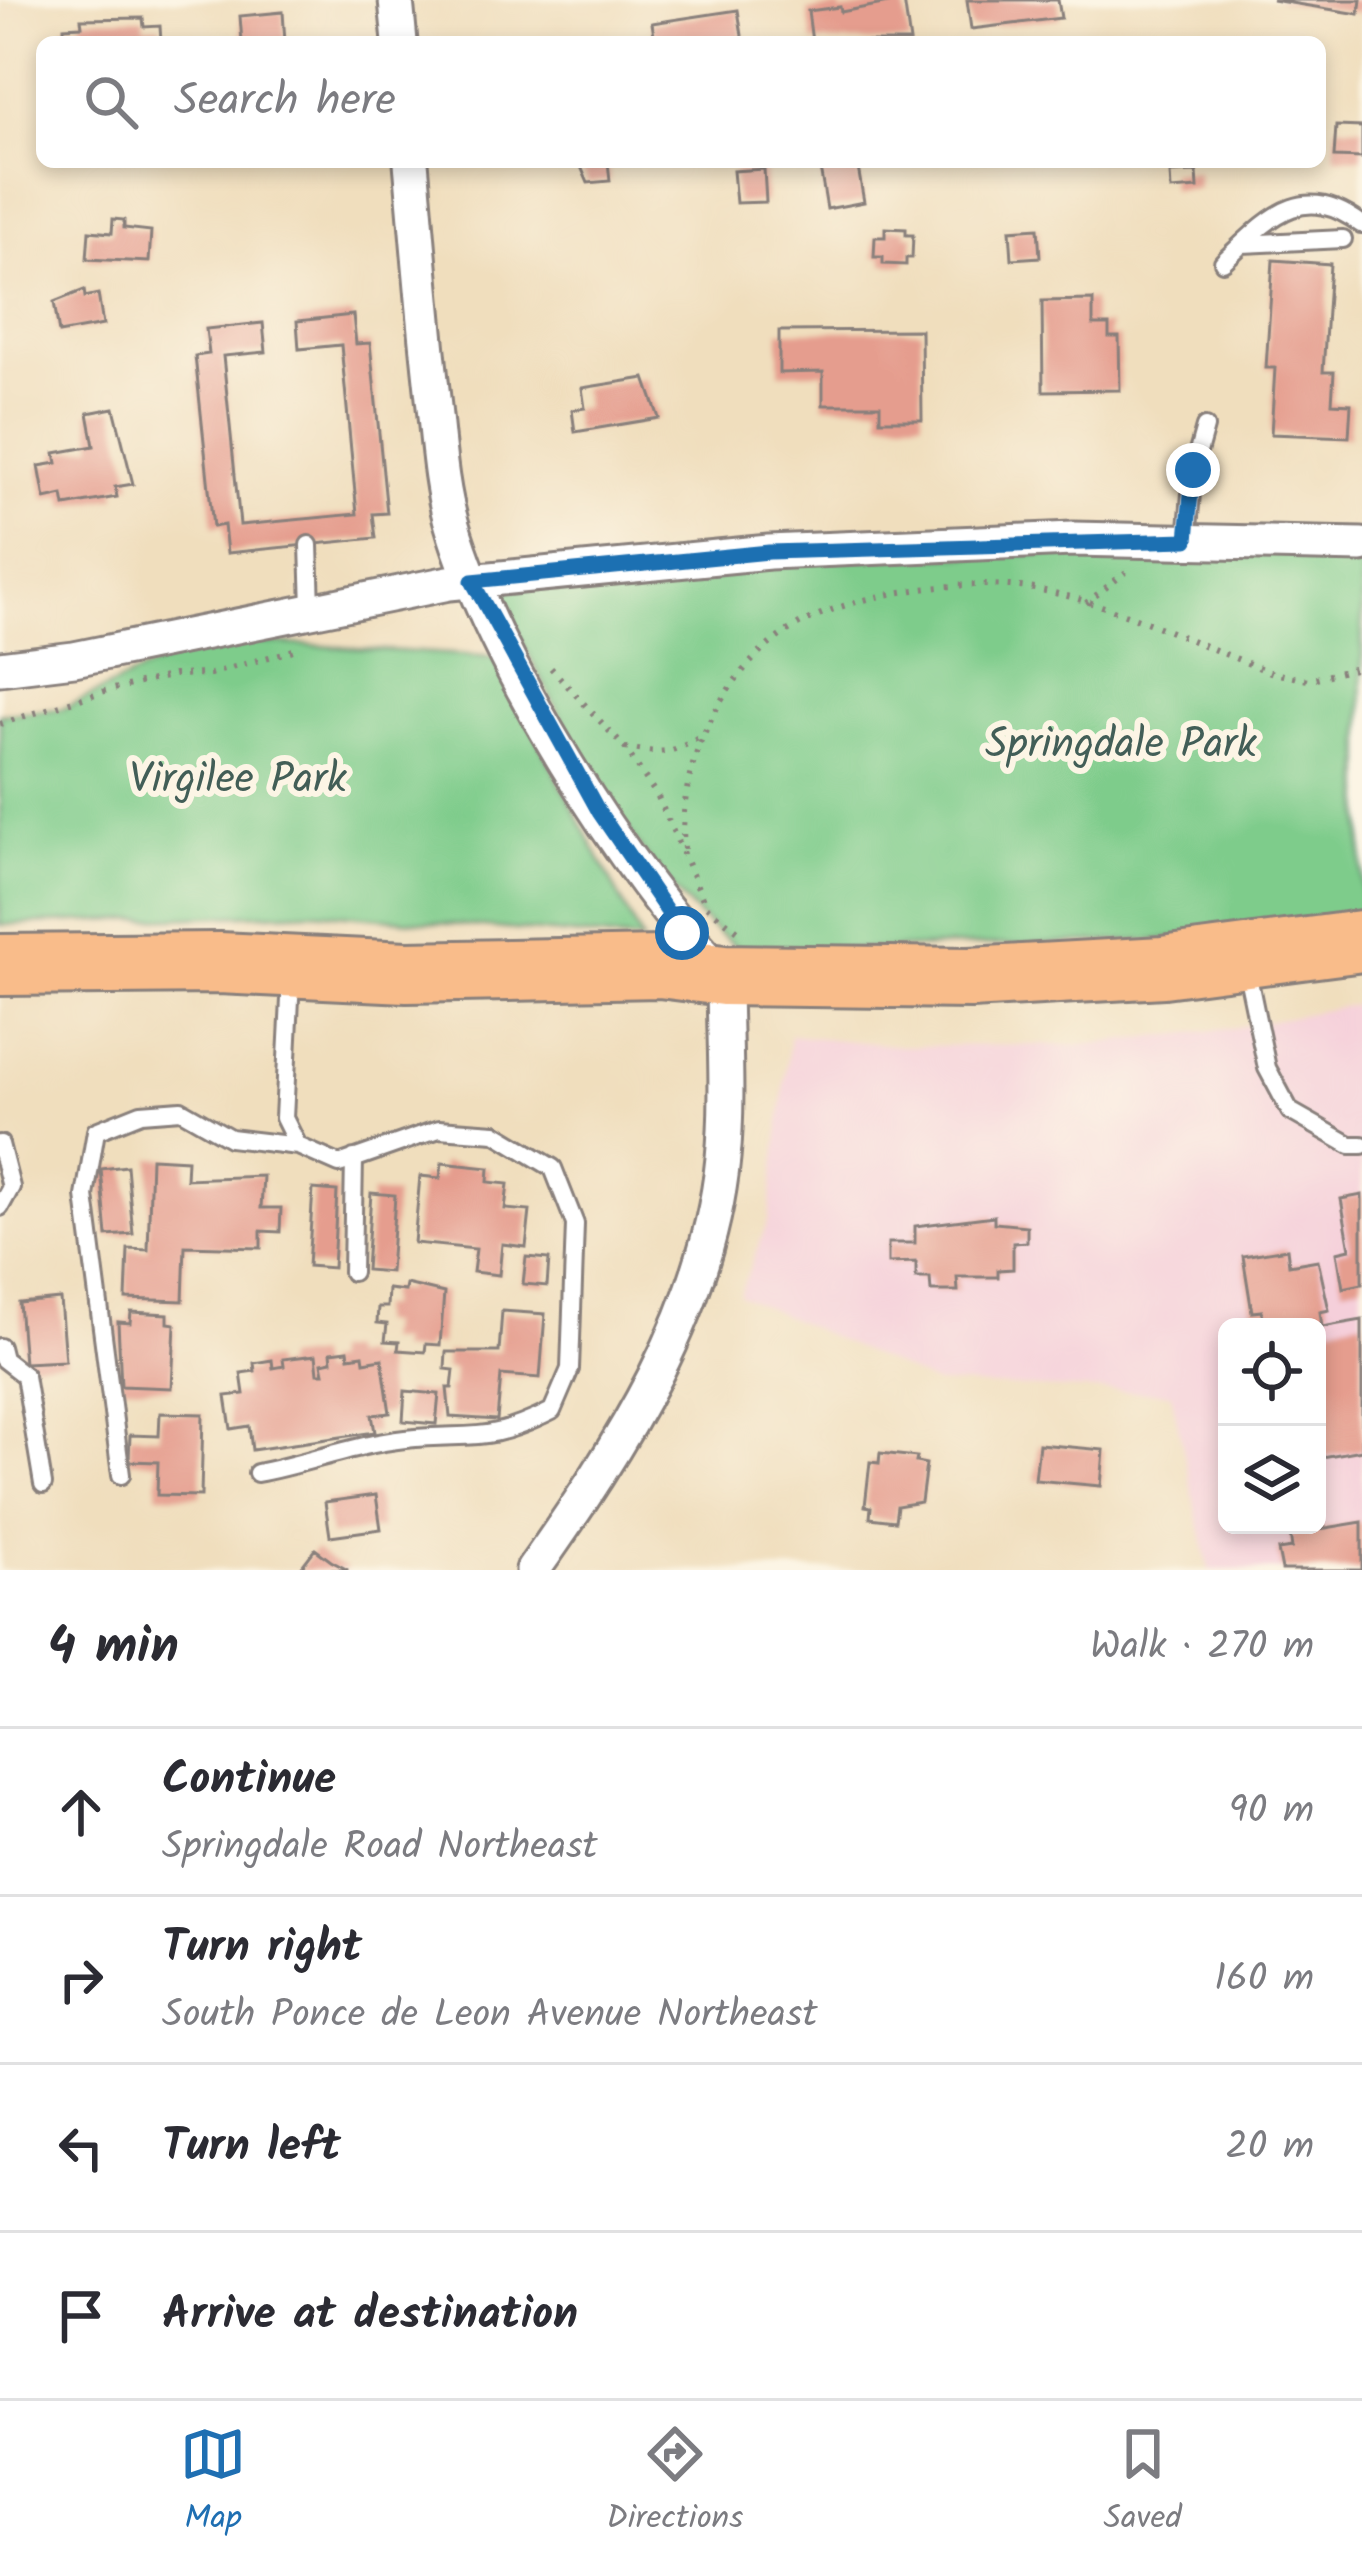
<!DOCTYPE html>
<html lang="en">
<head>
<meta charset="utf-8">
<style>
	:root { --surface:#fff; --page:#f7f7f7; --text:#2b2b33; --muted:#7c7c81; --line:#e1e1e2; --accent:#1f6fb2 }
	body { margin:0; font-family:Kalam,sans-serif; background:var(--page); color:var(--text) }
	.controls { position:absolute; right:36px; bottom:36px; display:grid; overflow:hidden; border-radius:18px; box-shadow:0 6px 18px #0003 }
	.controls button { width:108px; height:108px; display:grid; place-items:center; padding:0; border:0; border-bottom:3px solid var(--line); background:var(--surface); color:var(--text); font:60px sans-serif }
	.stop { position:absolute; width:36px; height:36px; margin:-27px; border:9px solid #1f6fb2; border-radius:50%; background:#fff }
	.stop.end { background:#1f6fb2; border-color:#fff; box-shadow:0 3px 12px #0008 }
	.list { margin:0; padding:0; list-style:none }
	h2 { display:flex; justify-content:space-between; align-items:center; height:156px; margin:0; padding:0 48px; font-size:51px }
	h2 small { font-size:39px; font-weight:400; color:var(--muted) }
	.list li { display:grid; grid-template-columns:78px 1fr auto; gap:36px; align-items:center; box-sizing:border-box; height:168px; padding:0 48px; border-top:3px solid var(--line) }
	.list b { display:block; font-size:45px; white-space:nowrap }
	.list p { margin:0; font-size:39px; white-space:nowrap; color:var(--muted) }
	.list em { font-size:39px; font-style:normal; color:var(--muted) }
	.icon { flex:none; width:66px; height:66px; fill:none; stroke:currentColor; stroke-width:2; stroke-linecap:round; stroke-linejoin:round }
	.map { position:relative; flex:none; width:1362px; height:1570px; overflow:hidden }
	.search { position:absolute; background:var(--surface); box-shadow:0 6px 18px #0003; left:36px; right:36px; top:36px; height:132px; display:flex; align-items:center; gap:30px; box-sizing:border-box; padding:0 42px; border-radius:18px; color:var(--muted); font-size:45px }
	.sheet { height:828px; background:var(--surface) }
	nav { display:flex; justify-content:space-around; align-items:center; box-sizing:border-box; height:168px; border-top:3px solid var(--line); background:var(--surface); font-size:33px; color:var(--muted) }
	nav a { display:grid; justify-items:center; gap:6px }
	nav .on { color:var(--accent) }
	.map>svg:first-child { display:block }
	.built { fill:#f5cfda; fill-rule:evenodd }
	.green { fill:#7ecc8b; stroke:#507763; stroke-width:3 }
	.building { fill:#e59d8e }
	.lines { fill:none; stroke-linecap:round; stroke-linejoin:round }
	.lane-casing { stroke:#89807c; stroke-width:22 }
	.street-casing { stroke:#89807c; stroke-width:39 }
	.highway-casing { stroke:#89807c; stroke-width:66 }
	.path { stroke:#89807c; stroke-width:6; stroke-dasharray:3 9; stroke-linecap:butt }
	.lane { stroke:#fff; stroke-width:16 }
	.street { stroke:#fff; stroke-width:33 }
	.highway { stroke:#f9bc8a; stroke-width:60 }
	.route { stroke:#1f6fb2; stroke-width:15 }
	.labels { text-anchor:middle; stroke-width:12; stroke-linejoin:round; paint-order:stroke }
	.park-label { font-size:42px; fill:#425e57; stroke:#fcf5e5 }
</style>
</head>
<body>
<div class="map">
<svg width="1362" height="1570" viewBox="0 0 1362 1570">
	<rect width="100%" height="100%" fill="#fcf5e5"/>
	<filter id="ink" filterUnits="userSpaceOnUse"><feTurbulence type="fractalNoise" baseFrequency=".00833" numOctaves="2"/><feDisplacementMap in="SourceGraphic" scale="24" xChannelSelector="R" yChannelSelector="G"/><feConvolveMatrix kernelMatrix="1 2 1 2 8 2 1 2 1" color-interpolation-filters="sRGB"/></filter>
	<filter id="wash" filterUnits="userSpaceOnUse"><feTurbulence type="fractalNoise" baseFrequency=".004" numOctaves="4" result="noise"/><feDisplacementMap in="SourceGraphic" scale="48" xChannelSelector="R" yChannelSelector="G"/><feGaussianBlur stdDeviation="2.7" result="paint"/><feColorMatrix in="noise" values="0 0 0 0 0 0 0 0 0 0 0 0 0 0 0 0 0 1.4 0 .05"/><feComposite in="paint" operator="in"/></filter>
	<g filter="url(#wash)">
		<rect width="100%" height="100%" fill="#f0debd"/>
		<path class="built" d="M1362,1003V1570H1209L1171,1393L935,1384L739,1295L769,1219L790,1035L901,1046L1081,1045L1227,1029ZM1227,1327H1317V1525H1227Z"/>
		<path class="green" d="M1362,548V914L1156,940L746,953C638,886 565,722 506,611L501,590L709,560Z
			M211,639L495,657L642,941L314,912L0,925V714L62,709Z"/>
		<g id="blocks">
			<path class="building" d="M904,0L910,42H812L808,11L840,7L841,12Z
				M967,0H1058L1061,18L971,29Z
				M1272,0H1361L1359,14Z
				M738,10L743,42H655L652,23Z
				M283,12L285,42H242L240,16Z
				M143,18L144,27L160,26L161,42H64V27L82,26L81,19Z
				M1336,126L1362,127V158L1334,157Z
				M579,162H608L610,181L588,183Z
				M819,162H857L864,202L827,209Z
				M764,169L766,202L736,203L733,171Z
				M1197,172L1198,188L1171,190L1170,173Z
				M113,219L124,220V228L151,231L149,262L87,259L89,231L112,233Z
				M885,228L906,229V235H913L912,258H906V265L883,264V257H874L875,237H885Z
				M1038,228L1040,257L1012,259L1010,230Z
				M1273,260L1330,264L1323,372H1334L1332,403L1351,404L1349,437L1271,434L1275,368H1266Z
				M84,290L85,297L98,294L103,325L59,333L54,302Z
				M1093,300V325H1109V337H1119L1120,390L1043,391L1042,301Z
				M353,315L356,344L370,343L387,513L373,514L376,538L227,553L224,525L213,527L195,356L209,354L206,329L263,323L266,352L223,356L240,525L357,514L341,345L299,349L297,321Z
				M921,330L922,420H880V405H823V372L779,373V331Z
				M645,378L659,418L575,432L572,410L585,408L582,388Z
				M114,408L133,484L115,487L117,497L65,506L63,495L45,499L39,466L57,463L55,453L94,446L88,413Z
				M151,1158L187,1160L186,1179L263,1176L261,1208H281L280,1232L261,1231V1248L185,1246L183,1301L126,1299L128,1249L148,1250Z
				M442,1163L489,1168L488,1182L508,1184L505,1209L530,1211L526,1247L502,1244L499,1275L473,1272L476,1249L414,1243L420,1176L440,1178Z
				M127,1166L133,1234L107,1236L101,1169Z
				M313,1189L337,1191L333,1268L308,1266Z
				M371,1193L395,1195L390,1272L366,1270Z
				M1362,1195V1284L1343,1288L1337,1252L1350,1249L1341,1199Z
				M994,1216V1223L1027,1226V1242L1013,1243V1269L998,1270V1277H957L958,1291H931L930,1278H916V1262L888,1263V1243H915V1226Z
				M1287,1249L1289,1265L1318,1260L1329,1310L1320,1312L1322,1327L1362,1320V1450L1317,1458V1327H1264L1262,1311L1252,1312L1243,1256Z
				M526,1257L549,1259L547,1286L523,1284Z
				M406,1284L444,1293L440,1345L426,1344L425,1352L398,1350L399,1342L385,1341L387,1324L377,1323L378,1307H387L388,1289L405,1291Z
				M60,1299L65,1361L24,1363L19,1303Z
				M502,1311L545,1314L540,1378L501,1375L497,1420L450,1417L447,1388H452L454,1370L445,1369L446,1352H499Z
				M131,1312L168,1314V1323L175,1324L172,1388L121,1386L118,1322L130,1323Z
				M348,1350L349,1357L363,1355L364,1362L382,1359L390,1413L372,1415L375,1432L252,1450L249,1426L231,1429L226,1396L244,1394L241,1373L255,1371L254,1363L272,1360L273,1368L284,1366L283,1359L316,1355L318,1373H324L322,1363L332,1361L331,1352Z
				M405,1391L439,1394L436,1424L403,1421Z
				M160,1413L203,1414L201,1496L157,1495L158,1462L129,1461L130,1435L159,1436Z
				M1039,1444L1104,1450L1101,1486L1035,1480Z
				M880,1453L917,1457L916,1462L926,1464L921,1502L897,1506L895,1521L870,1518L871,1507L865,1506L870,1462L879,1463Z
				M376,1495L381,1529L330,1536L325,1502Z
				M1362,1522V1570H1282L1278,1550L1292,1548L1290,1534Z
				M315,1549L331,1561L348,1570H299Z"/>
		</g>
	</g>
	<g filter="url(#ink)">
		<use href="#blocks" fill-opacity="0" stroke="#89807c" stroke-width="3"/>
		<g class="lines">
			<g class="lane-casing">
				<path id="lane" d="M1242,244L1343,239
					M1223,262C1268,220 1301,179 1361,224
					M1187,540L1193,470L1205,427
					M309,545L311,608
					M1246,967L1267,1068L1290,1111L1350,1145H1362
					M0,1144L11,1187L0,1207
					M352,1272L354,1158
					M0,1347L3,1359L25,1376L43,1484
					M257,1473C306,1464 356,1444 405,1439C473,1432 484,1445 552,1411L570,1369L575,1224L553,1168L495,1133L439,1129L339,1164L298,1146L284,1118L291,979
					M121,1475L85,1196L96,1131L141,1113L181,1110L230,1138L298,1146"/>
			</g>
			<g class="street-casing">
				<path id="street" d="M396,0L400,42
					M411,162C418,241 424,320 433,398C438,440 440,485 452,525C490,657 627,878 724,975C724,1035 729,1098 723,1158C708,1312 620,1447 533,1570
					M0,668L74,659L449,583L769,552L1073,539L1362,545"/>
			</g>
			<g class="highway-casing">
				<path id="highway" d="M0,965L219,963L407,972L660,967L724,975L970,978L1163,967L1362,941"/>
			</g>
			<path class="path" d="M1086,603L1126,572
				M551,668L625,748L658,797L706,906L738,931
				M0,724L105,691L174,675L210,674L297,649
				M625,748C655,753 672,755 697,738
				M684,849C677,770 717,680 783,634C844,592 969,576 1040,590C1119,605 1198,645 1273,673L1308,680L1362,667"/>
			<use href="#lane" class="lane"/>
			<use href="#street" class="street"/>
			<use href="#highway" class="highway"/>
		</g>
	</g>
	<g class="lines" filter="url(#ink)">
		<path class="route" d="M682,933L599,812L472,581L769,552L1187,540L1193,470"/>
	</g>
	<g class="labels">
		<g class="park-label">
			<text x="1121" y="757">Springdale Park</text>
			<text x="238" y="792">Virgilee Park</text>
		</g>
	</g>
</svg>
<div class="controls">
<button><svg class="icon" aria-label="locate" viewBox="0 0 24 24"><circle cx="12" cy="12" r="6"/><path d="M12 2v4M12 18v4M2 12h4M18 12h4"/></svg></button>
<button><svg class="icon" aria-label="layers" viewBox="0 0 24 24"><path d="M12 4l9 5-9 5-9-5zM3 14l9 5 9-5"/></svg></button>
</div>
<div class="stop" style="left:682px;top:933px"></div>
<div class="stop end" style="left:1193px;top:470px"></div>
<div class="search"><svg class="icon" aria-label="search" viewBox="0 0 24 24"><circle cx="10" cy="10" r="6"/><path d="M15 15l6 6"/></svg>Search here</div>
</div>
<section class="sheet">
<h2>4 min<small>Walk · 270 m</small></h2>
<ul class="list">
<li><svg class="icon" aria-label="ahead" viewBox="0 0 24 24"><path d="M12 20V5M6 11l6-6 6 6"/></svg><div><b>Continue</b><p>Springdale Road Northeast</p></div><em>90 m</em></li>
<li><svg class="icon" aria-label="right" viewBox="0 0 24 24"><path d="M7 20v-9h11M14 6l5 5-5 5"/></svg><div><b>Turn right</b><p>South Ponce de Leon Avenue Northeast</p></div><em>160 m</em></li>
<li><svg class="icon" aria-label="left" viewBox="0 0 24 24"><path d="M17 20v-9H6M10 6l-5 5 5 5"/></svg><div><b>Turn left</b></div><em>20 m</em></li>
<li><svg class="icon" aria-label="arrive" viewBox="0 0 24 24"><path d="M6 21V4h12l-3 4 3 4H6"/></svg><div><b>Arrive at destination</b></div></li>
</ul>
</section>
<nav>
<a class="on"><svg class="icon" aria-label="map" viewBox="0 0 24 24"><path d="M3 6l6-2 6 2 6-2v14l-6 2-6-2-6 2zM9 4v14M15 6v14"/></svg>Map</a>
<a><svg class="icon" aria-label="directions" viewBox="0 0 24 24"><path d="M12 3l9 9-9 9-9-9zM9 14v-3h6M13 9l2 2-2 2"/></svg>Directions</a>
<a><svg class="icon" aria-label="saved" viewBox="0 0 24 24"><path d="M7 4h10v16l-5-4-5 4z"/></svg>Saved</a>
</nav>
</body>
</html>
